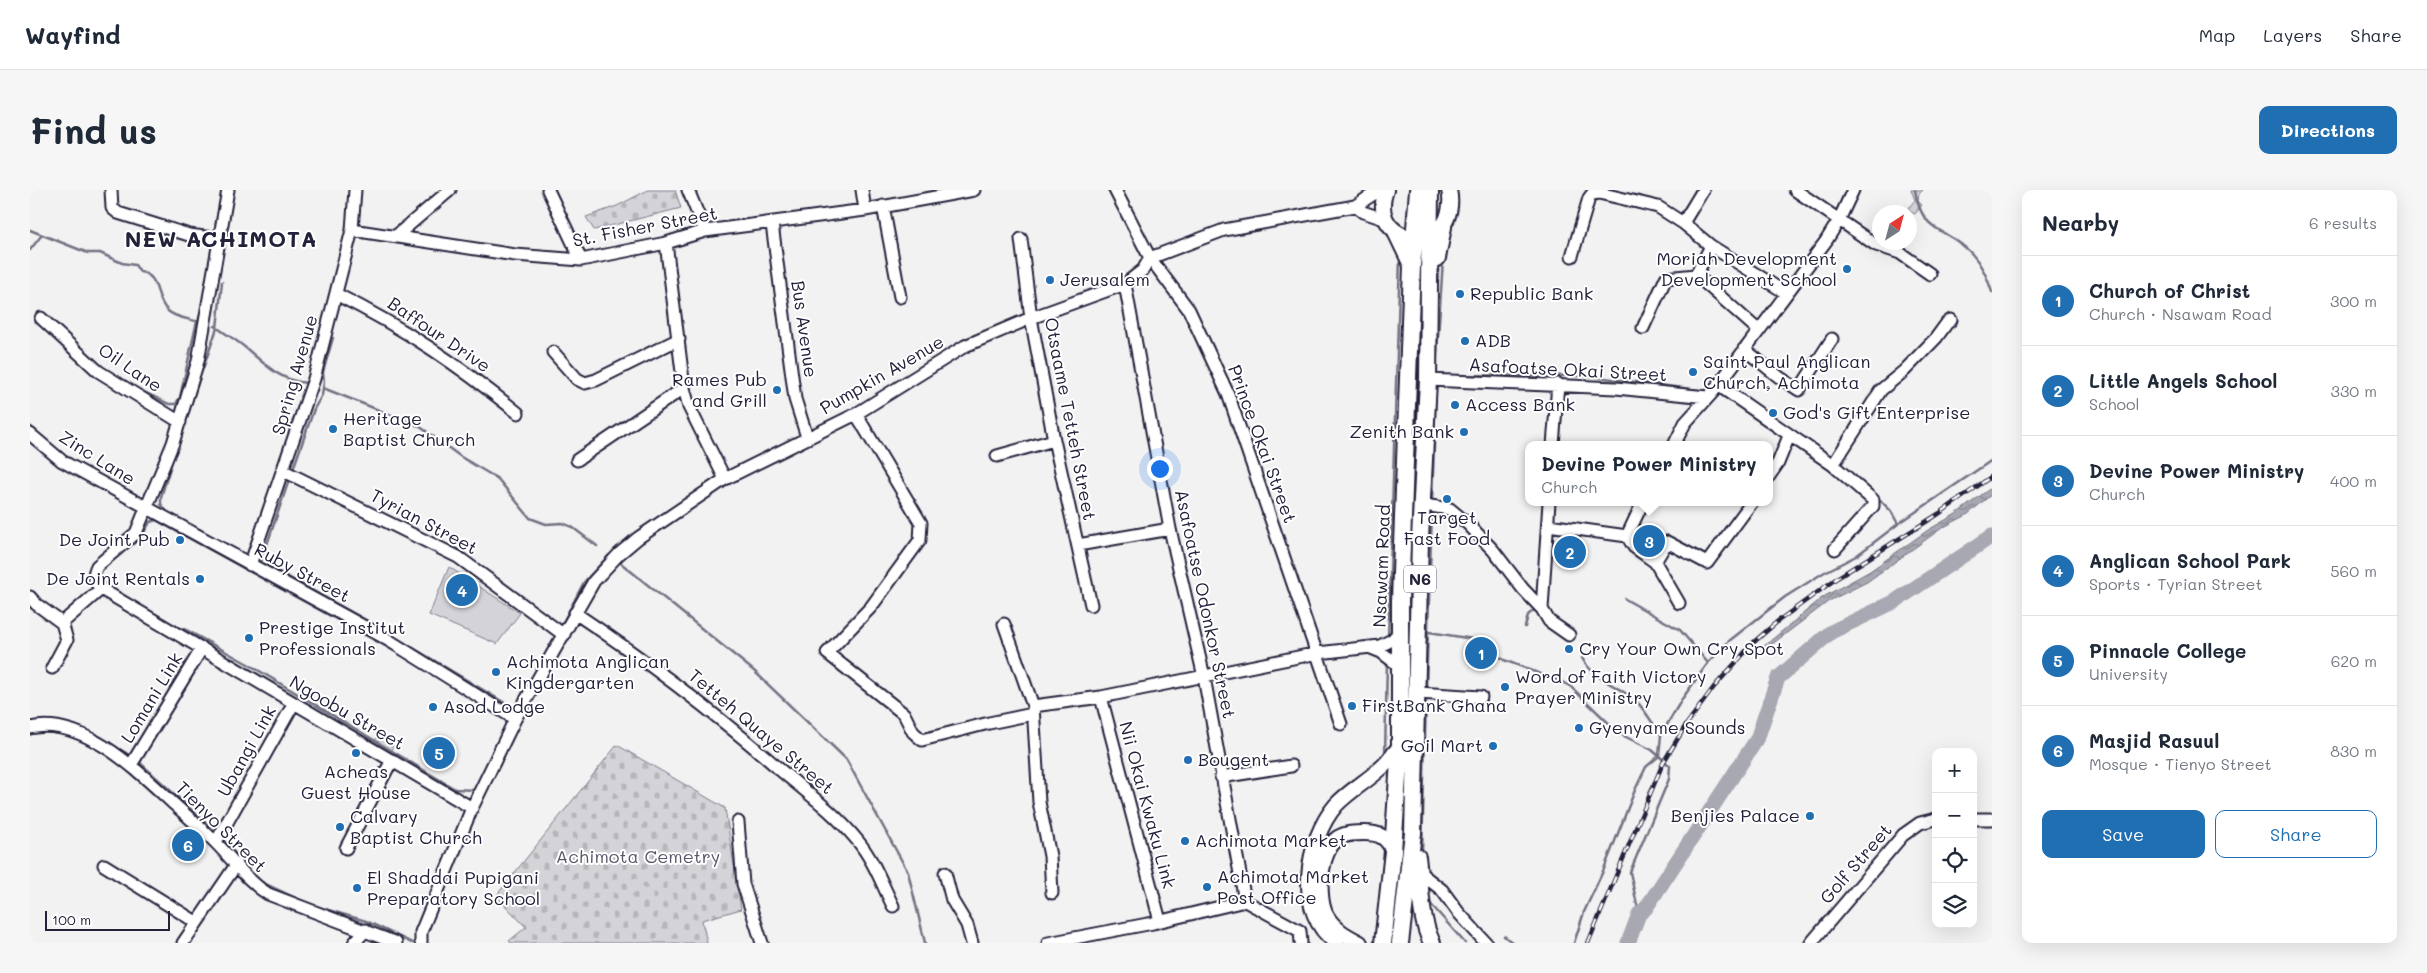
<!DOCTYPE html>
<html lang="en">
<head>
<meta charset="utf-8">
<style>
	:root { --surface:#fff; --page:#f6f6f7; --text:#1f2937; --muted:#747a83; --line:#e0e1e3; --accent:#1f6fb2 }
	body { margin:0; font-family:Mali,sans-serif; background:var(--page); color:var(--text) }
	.controls { position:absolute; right:15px; bottom:15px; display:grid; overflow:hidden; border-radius:10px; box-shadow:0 5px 20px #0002 }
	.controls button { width:45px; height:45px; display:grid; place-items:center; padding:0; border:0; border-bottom:1px solid var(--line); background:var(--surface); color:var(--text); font:25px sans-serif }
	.compass { position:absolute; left:1842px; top:15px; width:45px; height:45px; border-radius:50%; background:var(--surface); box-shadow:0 5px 20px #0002; rotate:36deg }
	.scale { position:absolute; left:15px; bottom:12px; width:125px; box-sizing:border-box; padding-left:5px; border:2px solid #22223b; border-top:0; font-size:14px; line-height:18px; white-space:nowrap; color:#22223b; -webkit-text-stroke:4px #fff; paint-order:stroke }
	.you { position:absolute; left:1129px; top:278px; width:18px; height:18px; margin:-12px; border:4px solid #fff; border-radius:50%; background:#1a73e8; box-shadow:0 0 0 8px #1a73e833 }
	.badge { display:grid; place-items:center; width:32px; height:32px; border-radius:50%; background:var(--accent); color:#fff; font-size:16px; font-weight:700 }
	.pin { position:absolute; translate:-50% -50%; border:2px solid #fff; box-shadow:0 1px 5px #0006 }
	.popup { position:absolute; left:1495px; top:251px; width:248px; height:65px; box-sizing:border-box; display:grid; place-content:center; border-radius:10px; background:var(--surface); filter:drop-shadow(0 1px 4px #0005); font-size:16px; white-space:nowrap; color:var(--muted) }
	.popup b { font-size:19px; color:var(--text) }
	.popup::after { content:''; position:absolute; left:50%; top:100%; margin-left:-10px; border:10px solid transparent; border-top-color:var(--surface) }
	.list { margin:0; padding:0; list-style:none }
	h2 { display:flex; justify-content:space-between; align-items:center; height:65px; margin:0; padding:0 20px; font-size:21px }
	h2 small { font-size:16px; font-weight:400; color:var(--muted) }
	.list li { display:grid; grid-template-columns:32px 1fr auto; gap:15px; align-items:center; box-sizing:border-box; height:90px; padding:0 20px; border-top:1px solid var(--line) }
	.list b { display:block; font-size:19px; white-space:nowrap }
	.list p { margin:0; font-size:16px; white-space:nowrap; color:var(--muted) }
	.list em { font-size:16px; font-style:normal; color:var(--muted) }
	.actions { display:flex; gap:10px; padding:15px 20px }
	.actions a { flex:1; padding:11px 0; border:1px solid var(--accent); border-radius:10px; text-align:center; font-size:18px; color:var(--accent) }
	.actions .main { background:var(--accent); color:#fff }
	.icon { flex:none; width:28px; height:28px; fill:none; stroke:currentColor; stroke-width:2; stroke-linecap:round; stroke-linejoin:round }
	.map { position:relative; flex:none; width:1962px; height:753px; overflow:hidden; border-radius:10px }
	header { display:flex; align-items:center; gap:30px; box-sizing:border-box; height:70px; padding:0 25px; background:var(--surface); border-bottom:1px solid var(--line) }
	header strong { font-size:24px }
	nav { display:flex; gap:28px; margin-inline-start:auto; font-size:18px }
	.intro { display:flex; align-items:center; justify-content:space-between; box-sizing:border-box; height:120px; padding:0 30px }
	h1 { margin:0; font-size:35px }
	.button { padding:12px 22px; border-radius:10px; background:var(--accent); color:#fff; font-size:18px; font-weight:700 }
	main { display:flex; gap:30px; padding:0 30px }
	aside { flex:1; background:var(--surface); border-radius:10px; box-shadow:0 5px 20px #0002 }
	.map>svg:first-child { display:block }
	.grass { fill:#d3d3d8; stroke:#7a7a8a }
	.forest { fill:url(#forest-firs); stroke:#7a7a8a }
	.cemetery { fill:url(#cemetery-stones); stroke:#7a7a8a }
	.water { fill:url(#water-waves); stroke:#727282 }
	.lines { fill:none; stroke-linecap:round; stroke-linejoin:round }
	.stream { stroke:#727282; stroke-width:2.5 }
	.river { stroke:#a8a8b2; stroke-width:15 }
	.minor-casing { stroke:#22223b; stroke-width:15 }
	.major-casing { stroke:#22223b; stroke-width:18 }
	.highway-casing { stroke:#22223b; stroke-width:20 }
	.minor { stroke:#fff; stroke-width:11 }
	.major { stroke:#fff; stroke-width:14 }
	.highway { stroke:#fff; stroke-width:16 }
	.rail-casing { stroke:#22223b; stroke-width:4.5 }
	.rail { stroke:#fff; stroke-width:2.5; stroke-dasharray:8; stroke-linecap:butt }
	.poi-dot { fill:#1f6fb2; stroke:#fff; stroke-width:2 }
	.labels { text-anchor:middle; stroke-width:4; stroke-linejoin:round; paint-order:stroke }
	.shield { fill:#fff; stroke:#646476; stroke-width:1 }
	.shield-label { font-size:16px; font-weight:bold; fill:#22223b }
	.street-label { font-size:18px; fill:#22223b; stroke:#fff }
	.poi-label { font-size:18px; fill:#22223b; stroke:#fff; text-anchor:start }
	.park-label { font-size:18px; fill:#57576a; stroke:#fff }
	.district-label { font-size:22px; font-weight:bold; letter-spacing:1px; fill:#22223b; stroke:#fff }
</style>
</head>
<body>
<header>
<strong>Wayfind</strong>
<nav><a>Map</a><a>Layers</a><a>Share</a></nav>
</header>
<div class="intro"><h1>Find us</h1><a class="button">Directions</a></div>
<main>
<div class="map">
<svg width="1962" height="753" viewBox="0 0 1962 753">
	<defs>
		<pattern id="forest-firs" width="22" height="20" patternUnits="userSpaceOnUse" patternTransform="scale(1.25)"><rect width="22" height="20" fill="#d3d3d8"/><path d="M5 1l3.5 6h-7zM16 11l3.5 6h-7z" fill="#b5b5ba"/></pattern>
		<pattern id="cemetery-stones" width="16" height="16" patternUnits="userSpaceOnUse" patternTransform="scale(1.25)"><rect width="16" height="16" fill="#d3d3d8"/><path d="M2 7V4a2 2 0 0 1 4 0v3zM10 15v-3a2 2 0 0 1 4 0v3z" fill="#b5b5ba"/></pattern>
		<pattern id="water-waves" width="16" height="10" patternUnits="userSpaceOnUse" patternTransform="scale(1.25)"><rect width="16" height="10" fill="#a8a8b2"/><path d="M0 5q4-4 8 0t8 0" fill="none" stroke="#888892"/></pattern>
	</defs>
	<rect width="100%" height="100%" fill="#f2f2f3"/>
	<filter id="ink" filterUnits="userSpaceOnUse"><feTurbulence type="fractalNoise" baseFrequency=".02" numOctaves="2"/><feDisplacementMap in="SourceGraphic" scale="10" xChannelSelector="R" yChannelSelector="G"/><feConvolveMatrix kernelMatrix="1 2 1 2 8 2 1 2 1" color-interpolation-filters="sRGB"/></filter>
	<g filter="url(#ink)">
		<path class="grass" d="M419,377L490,423L467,454L399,425Z
			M349,545H355L364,550L362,561L345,550Z"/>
		<path class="forest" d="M1881,0H1893L1889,4L1888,11L1892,15L1885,24L1877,20L1885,10Z"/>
		<path class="cemetery" d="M618,0H645L651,18L564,40L556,27L587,16Z
			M587,555L695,618L711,719L672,730L677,753H481L479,751L496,737L466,706Z"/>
		<path class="water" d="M1962,297V304L1937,325L1912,338L1837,392L1799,411L1737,458L1733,457L1793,407L1840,381L1898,340L1926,324Z"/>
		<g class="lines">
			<path class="stream" d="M1885,0C1892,46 1917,36 1942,64C1952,75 1958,89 1962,102
				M1807,20L1816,0
				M0,40L58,63H70L92,73L105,75L110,82C131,85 124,109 138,121C145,128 160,129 169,132
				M0,60L11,46
				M185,136C195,144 207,150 217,159C236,175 250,191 277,193
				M1703,166L1722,140
				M1406,179L1413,70
				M1406,185L1559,186L1676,201L1692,180
				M100,195L139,214H146L148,210
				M276,195L280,184
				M293,198L389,236L431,267L468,289L500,328L516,334L532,333L542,337L567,356
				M161,213L187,138L192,92
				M146,225L167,131
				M0,236L6,241
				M262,282L284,219L292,205L294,192L293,182L303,148
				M260,287L231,372L345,435L485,519
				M1848,308L1861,321L1868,334
				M1402,312L1406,197
				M138,323L131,314V307L144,265
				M110,350L120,332L126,330L375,467
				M1511,353L1512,336
				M587,370L724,481L816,569L878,682L895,753
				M575,387L589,372
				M565,401L571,391
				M1595,409L1650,440L1678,473
				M1495,437L1498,425L1503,421L1505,416
				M153,438L218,474L425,599L444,600L471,546
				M530,438L554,392L579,365L582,367
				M1399,442L1443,449L1474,470L1539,495L1590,544L1622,560L1629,566L1616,577L1605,600L1574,679L1554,722L1544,753
				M1358,449L1370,68
				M1552,468C1564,490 1588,495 1606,511C1613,517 1624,536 1631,545
				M1396,499L1402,320
				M485,519L527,443
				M26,532L40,535
				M79,553L103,567
				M1355,565L1357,472
				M107,570L188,644
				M192,648L223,685
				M1392,664L1396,507
				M229,691L274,712
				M121,697L145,712
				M1398,711L1435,753
				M288,717L336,731L382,753
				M1609,724L1600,682L1639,589L1640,576L1629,566L1631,545L1652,509L1678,473L1699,451L1755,407L1793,383L1826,366L1868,334L1962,270
				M1474,746L1483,753"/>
			<path class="river" d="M1598,753L1609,724L1616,718L1727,549L1748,488L1801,442L1864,412L1962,346"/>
			<g class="minor-casing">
				<path id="minor" d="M81,0L82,18L88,23L159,45L190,49
					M198,0L168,171L143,253L106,343L67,376C62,386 64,391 71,399L442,618
					M518,0L551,70
					M658,0L675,41
					M832,0L835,20
					M1085,0L1120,68L1159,120L1198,204L1311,534
					M1765,0L1846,55L1870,63L1900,84
					M853,16L870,107
					M1325,16L1333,22L1354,29
					M1653,33L1673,0
					M742,34L765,209L777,247
					M322,40L485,65L551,70L636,53L675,41L835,20L944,0
					M366,46L420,0
					M991,49L1001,128L1024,250L1061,415
					M636,53L654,198L659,217L695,289
					M1681,56L1666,85L1728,140
					M1542,66L1559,8L1562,4L1569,3L1628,17L1653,33L1681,56L1756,103
					M1120,68L1194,40L1325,16L1350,0
					M1095,94L1140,339L1174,487L1215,711
					M306,104C376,139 427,174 488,223
					M11,128L68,181L150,232
					M1613,138L1636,88L1666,85
					M1714,159L1749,187L1769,200L1802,149
					M523,162L547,189L555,193L566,190L649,149
					M1398,190L1586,198L1677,207
					M1688,195L1803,275L1843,310V316L1805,359
					M826,224L891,333L890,350L841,417L797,463L874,524L883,542L892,550L959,533L1003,524
					M0,244L32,271L355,448L485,529
					M1523,255L1528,194
					M1644,255L1655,233L1683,202L1796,51L1809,30L1823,0
					M967,266L1024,250
					M547,270L654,198
					M1803,275L1851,200L1874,181L1906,148L1917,133L1921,130
					M254,281L428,367L534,445
					M1739,286L1748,273L1759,246
					M1394,315L1420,319L1438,334L1463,360L1493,399L1512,419L1519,431L1539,445
					M1518,335L1597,346L1604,357L1625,372L1649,413
					M1597,346L1613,312
					M1048,355L1140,339
					M1625,372L1637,352L1677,373L1722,312
					M220,375L284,189L322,40L325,0
					M0,407L6,414L32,433
					M1512,419L1519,312
					M545,423C617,471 684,522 748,578C775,601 804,622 827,650C843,669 852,694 863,716
					M32,433L71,399
					M974,434L1003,516L1009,612L1020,666L1022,703
					M1341,458L1351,462L1368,475
					M22,478L37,450L32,433
					M1388,503L1451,507
					M1071,507L1130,731
					M1003,516L1071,507L1288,463L1350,456L1362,450L1369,442
					M0,538C53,525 110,583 145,615C159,628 174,640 187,654C204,671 217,691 238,704L366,753
					M101,575L172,458
					M1191,587L1261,576
					M1943,629H1962
					M708,632L713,694L732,753
					M186,652L264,513
					M316,658L362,570
					M74,675L166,732
					M1389,682L1412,700L1428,722L1456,753
					M915,683L922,710L937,735L942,753
					M1215,711L1270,741L1271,753
					M153,753L206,675
					M324,753L336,740
					M391,753V742L442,618L485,529L564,391L589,364L608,348L695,289L826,224L935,156L1001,128L1095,94L1113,80L1120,68
					M1018,753L1123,733L1215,711
					M1781,753L1873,645L1890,633L1906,629"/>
			</g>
			<g class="major-casing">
				<path id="major" d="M1356,0C1348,22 1356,40 1378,47
					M1406,45C1418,32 1423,18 1419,0
					M1307,753C1264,724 1276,650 1306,615C1319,601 1336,592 1350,579C1358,573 1363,564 1370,556
					M1330,753C1317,746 1305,740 1297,727C1286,709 1289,661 1308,648C1316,643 1325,643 1334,643C1350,643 1357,647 1363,661"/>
			</g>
			<g class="highway-casing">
				<path id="highway" d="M1367,44L1381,73
					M1407,68L1413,37
					M1387,667C1391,696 1389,726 1402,753
					M1353,753L1363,661L1370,556V411L1382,76L1388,0
					M1370,753L1383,643L1390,349L1398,190L1400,0"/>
			</g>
			<use href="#minor" class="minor"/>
			<use href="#major" class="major"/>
			<use href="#highway" class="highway"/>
			<g class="rail-casing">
				<path id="rail" d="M1558,753L1633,573L1656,535L1684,497L1724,452L1748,431L1807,388L1910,323L1962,286"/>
			</g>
			<use href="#rail" class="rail"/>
		</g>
	</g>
	<g class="poi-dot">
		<circle cx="1817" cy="79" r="5"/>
		<circle cx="1020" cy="90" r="5"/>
		<circle cx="1430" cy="104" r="5"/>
		<circle cx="1435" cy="151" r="5"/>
		<circle cx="1663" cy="182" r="5"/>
		<circle cx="747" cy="200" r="5"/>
		<circle cx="1425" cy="215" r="5"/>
		<circle cx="1743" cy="223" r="5"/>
		<circle cx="303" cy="239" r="5"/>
		<circle cx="1434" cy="242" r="5"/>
		<circle cx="1417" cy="309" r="5"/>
		<circle cx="150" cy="350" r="5"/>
		<circle cx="170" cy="389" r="5"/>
		<circle cx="219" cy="448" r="5"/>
		<circle cx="1539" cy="459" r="5"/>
		<circle cx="466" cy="482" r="5"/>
		<circle cx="1475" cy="497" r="5"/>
		<circle cx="1322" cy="516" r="5"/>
		<circle cx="403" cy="517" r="5"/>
		<circle cx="1549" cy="538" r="5"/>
		<circle cx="1463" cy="556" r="5"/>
		<circle cx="326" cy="563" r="5"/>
		<circle cx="1158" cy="570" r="5"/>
		<circle cx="1780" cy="626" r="5"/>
		<circle cx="310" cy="637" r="5"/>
		<circle cx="1155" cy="651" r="5"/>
		<circle cx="1177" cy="697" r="5"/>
		<circle cx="327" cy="698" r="5"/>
	</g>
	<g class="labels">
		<rect class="shield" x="1374" y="375.5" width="32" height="27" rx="4"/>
		<g class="shield-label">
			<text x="1390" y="395">N6</text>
		</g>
		<g class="street-label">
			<text transform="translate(615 37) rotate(-11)" y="6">St. Fisher Street</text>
			<text transform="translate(774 139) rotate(82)" y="6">Bus Avenue</text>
			<text transform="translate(409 145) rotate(34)" y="6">Baffour Drive</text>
			<text transform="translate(100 178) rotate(34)" y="6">Oil Lane</text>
			<text transform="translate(1538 180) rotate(3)" y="6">Asafoatse Okai Street</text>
			<text transform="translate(265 185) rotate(-74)" y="6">Spring Avenue</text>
			<text transform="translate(852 185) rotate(-30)" y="6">Pumpkin Avenue</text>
			<text transform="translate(1040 229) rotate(79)" y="6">Otsaame Tetteh Street</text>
			<text transform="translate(1232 254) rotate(70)" y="6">Prince Okai Street</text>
			<text transform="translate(67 268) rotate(32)" y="6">Zinc Lane</text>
			<text transform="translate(394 332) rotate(28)" y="6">Tyrian Street</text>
			<text transform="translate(1352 376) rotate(-88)" y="6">Nsawam Road</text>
			<text transform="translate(272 383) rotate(28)" y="6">Ruby Street</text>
			<text transform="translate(1175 414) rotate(78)" y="6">Asafoatse Odonkor Street</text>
			<text transform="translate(122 508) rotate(-59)" y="6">Lomani Link</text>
			<text transform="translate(317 523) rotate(30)" y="6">Ngoobu Street</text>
			<text transform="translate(731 542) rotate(40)" y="6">Tetteh Quaye Street</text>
			<text transform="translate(217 561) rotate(-61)" y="6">Ubangi Link</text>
			<text transform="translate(1117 615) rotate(75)" y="6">Nii Okai Kwaku Link</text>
			<text transform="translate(191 637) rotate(45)" y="6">Tienyo Street</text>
			<text transform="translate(1826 674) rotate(-49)" y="6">Golf Street</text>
		</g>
		<g class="poi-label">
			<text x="1807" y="75" text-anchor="end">Moriah Development<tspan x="1807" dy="21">Development School</tspan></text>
			<text x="1030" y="96">Jerusalem</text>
			<text x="1440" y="110">Republic Bank</text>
			<text x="1445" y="157">ADB</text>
			<text x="1673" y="178">Saint Paul Anglican<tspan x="1673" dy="21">Church, Achimota</tspan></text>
			<text x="737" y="196" text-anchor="end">Rames Pub<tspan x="737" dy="21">and Grill</tspan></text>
			<text x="1435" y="221">Access Bank</text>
			<text x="1753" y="229">God's Gift Enterprise</text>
			<text x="313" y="235">Heritage<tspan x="313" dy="21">Baptist Church</tspan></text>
			<text x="1424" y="248" text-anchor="end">Zenith Bank</text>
			<text x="1417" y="334" text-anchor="middle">Target<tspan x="1417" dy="21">Fast Food</tspan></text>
			<text x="140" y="356" text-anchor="end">De Joint Pub</text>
			<text x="160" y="395" text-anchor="end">De Joint Rentals</text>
			<text x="229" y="444">Prestige Institut<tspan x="229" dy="21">Professionals</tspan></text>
			<text x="1549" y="465">Cry Your Own Cry Spot</text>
			<text x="476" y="478">Achimota Anglican<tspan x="476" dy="21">Kingdergarten</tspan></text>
			<text x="1485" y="493">Word of Faith Victory<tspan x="1485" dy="21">Prayer Ministry</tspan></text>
			<text x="1332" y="522">FirstBank Ghana</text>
			<text x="413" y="523">Asod Lodge</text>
			<text x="1559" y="544">Gyenyame Sounds</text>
			<text x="1453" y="562" text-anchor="end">Goil Mart</text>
			<text x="1168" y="576">Bougent</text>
			<text x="326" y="588" text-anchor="middle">Acheas<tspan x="326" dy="21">Guest House</tspan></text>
			<text x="1770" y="632" text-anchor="end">Benjies Palace</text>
			<text x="320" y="633">Calvary<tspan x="320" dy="21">Baptist Church</tspan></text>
			<text x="1165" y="657">Achimota Market</text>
			<text x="1187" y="693">Achimota Market<tspan x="1187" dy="21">Post Office</tspan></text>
			<text x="337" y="694">El Shaddai Pupigani<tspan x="337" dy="21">Preparatory School</tspan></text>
		</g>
		<g class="park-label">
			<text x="608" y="673">Achimota Cemetry</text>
		</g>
		<g class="district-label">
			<text x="191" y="57">NEW ACHIMOTA</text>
		</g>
	</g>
</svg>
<div class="controls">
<button>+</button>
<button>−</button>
<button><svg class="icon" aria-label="locate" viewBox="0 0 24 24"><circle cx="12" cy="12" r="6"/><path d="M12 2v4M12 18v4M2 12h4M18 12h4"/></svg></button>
<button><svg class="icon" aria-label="layers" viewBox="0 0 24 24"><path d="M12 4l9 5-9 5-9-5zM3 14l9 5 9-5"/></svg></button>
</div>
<svg class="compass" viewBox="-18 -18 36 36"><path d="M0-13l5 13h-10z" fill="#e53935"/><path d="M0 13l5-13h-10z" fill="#747a83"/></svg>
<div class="scale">100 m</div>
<div class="you"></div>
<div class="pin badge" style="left:1451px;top:463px">1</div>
<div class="pin badge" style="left:1540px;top:362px">2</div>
<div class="pin badge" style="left:1619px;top:351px">3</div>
<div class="popup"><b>Devine Power Ministry</b>Church</div>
<div class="pin badge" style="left:432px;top:400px">4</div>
<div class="pin badge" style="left:409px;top:563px">5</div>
<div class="pin badge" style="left:158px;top:655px">6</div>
</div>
<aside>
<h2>Nearby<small>6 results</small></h2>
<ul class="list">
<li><span class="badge">1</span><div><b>Church of Christ</b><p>Church · Nsawam Road</p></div><em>300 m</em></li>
<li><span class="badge">2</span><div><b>Little Angels School</b><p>School</p></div><em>330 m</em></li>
<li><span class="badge">3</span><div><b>Devine Power Ministry</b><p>Church</p></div><em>400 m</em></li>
<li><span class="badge">4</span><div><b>Anglican School Park</b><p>Sports · Tyrian Street</p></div><em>560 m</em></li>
<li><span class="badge">5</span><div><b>Pinnacle College</b><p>University</p></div><em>620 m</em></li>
<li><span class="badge">6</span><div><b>Masjid Rasuul</b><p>Mosque · Tienyo Street</p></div><em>830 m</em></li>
</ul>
<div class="actions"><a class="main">Save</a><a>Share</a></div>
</aside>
</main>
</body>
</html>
